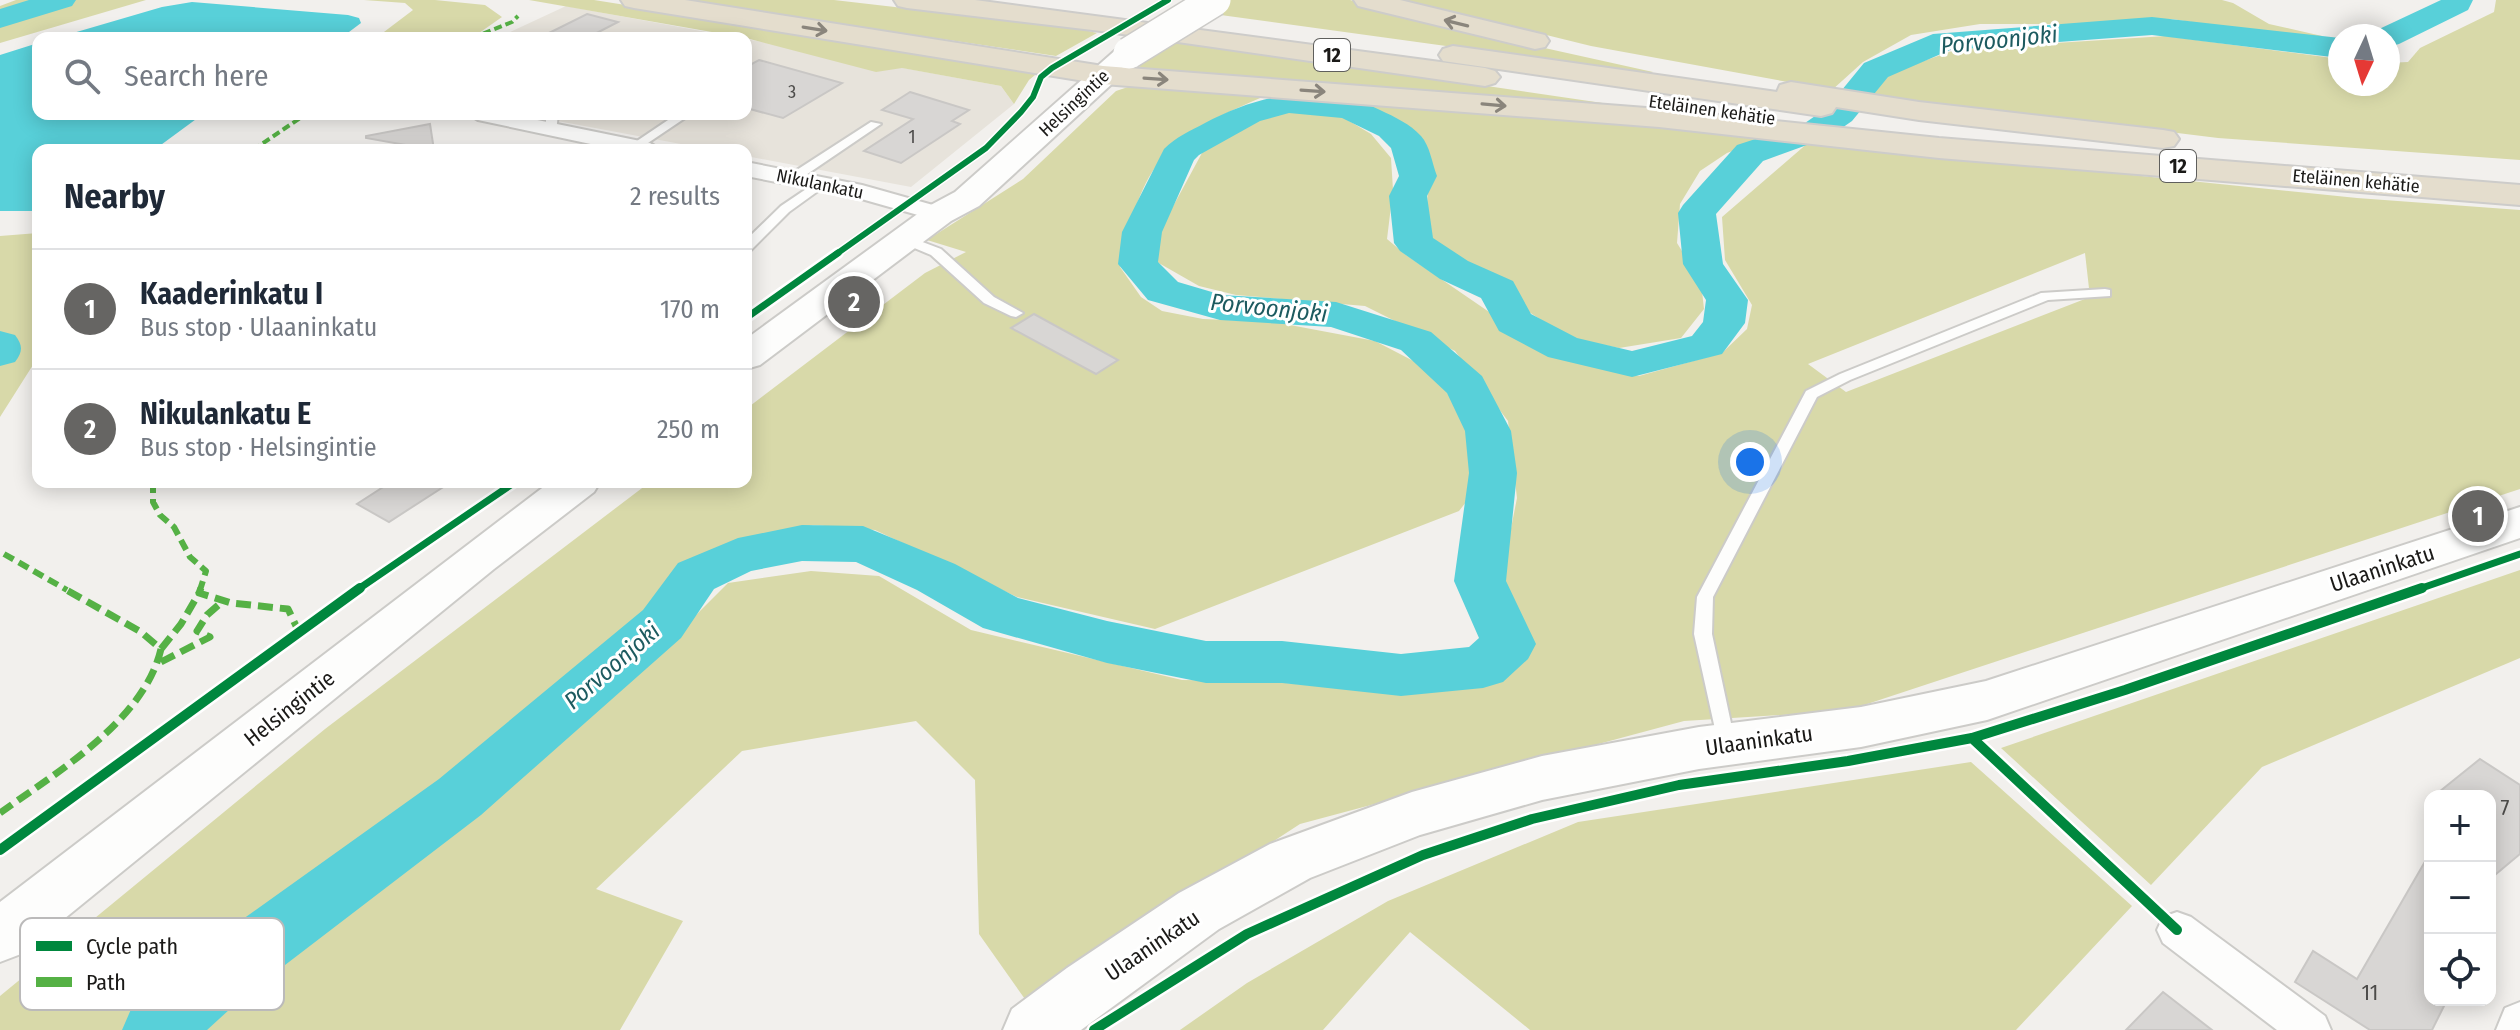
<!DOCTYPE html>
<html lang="en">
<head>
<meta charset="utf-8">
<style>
	:root { --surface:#fff; --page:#f2f2f3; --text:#1f2937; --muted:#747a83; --line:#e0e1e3; --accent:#666563 }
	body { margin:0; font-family:"Fira Sans Condensed",sans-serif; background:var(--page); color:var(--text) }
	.controls { position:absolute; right:24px; bottom:24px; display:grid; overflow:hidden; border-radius:16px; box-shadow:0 4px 20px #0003 }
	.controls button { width:72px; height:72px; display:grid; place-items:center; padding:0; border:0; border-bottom:2px solid var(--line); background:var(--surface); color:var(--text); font:40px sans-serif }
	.compass { position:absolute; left:2328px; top:24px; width:72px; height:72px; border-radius:50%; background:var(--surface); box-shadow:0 4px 20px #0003; rotate:184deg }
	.you { position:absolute; left:1750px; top:462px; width:28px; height:28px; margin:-20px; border:6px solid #fff; border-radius:50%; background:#1a73e8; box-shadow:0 0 0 12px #1a73e833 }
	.badge { display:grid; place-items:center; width:52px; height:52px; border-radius:50%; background:var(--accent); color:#fff; font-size:26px; font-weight:700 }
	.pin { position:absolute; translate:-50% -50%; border:4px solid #fff; box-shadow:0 2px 8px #0006 }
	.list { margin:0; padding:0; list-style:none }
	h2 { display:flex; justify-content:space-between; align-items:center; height:104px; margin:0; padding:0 32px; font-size:34px }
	h2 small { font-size:26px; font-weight:400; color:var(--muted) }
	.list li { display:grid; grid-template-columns:52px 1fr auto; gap:24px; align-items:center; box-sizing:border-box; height:120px; padding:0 32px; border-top:2px solid var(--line) }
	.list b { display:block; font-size:30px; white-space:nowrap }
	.list p { margin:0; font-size:26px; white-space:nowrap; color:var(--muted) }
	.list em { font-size:26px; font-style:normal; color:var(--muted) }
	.icon { flex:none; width:44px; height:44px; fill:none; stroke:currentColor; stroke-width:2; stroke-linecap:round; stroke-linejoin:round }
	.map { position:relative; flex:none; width:2520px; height:1030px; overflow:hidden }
	.search { position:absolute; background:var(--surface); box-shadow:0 4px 20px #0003; left:32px; top:32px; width:720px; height:88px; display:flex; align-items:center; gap:20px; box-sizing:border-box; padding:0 28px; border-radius:16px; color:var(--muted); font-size:30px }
	.panel { position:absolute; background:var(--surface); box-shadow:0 4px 20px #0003; left:32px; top:144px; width:720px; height:344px; border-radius:16px }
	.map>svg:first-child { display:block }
	.built { fill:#e7e3db }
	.green { fill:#d8d9a9; fill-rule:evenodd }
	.water { fill:#58d0d9 }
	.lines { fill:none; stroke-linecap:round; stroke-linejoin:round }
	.river { fill:#58d0d9; fill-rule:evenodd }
	.building { fill:#d8d6d4; stroke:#c9c7c5; stroke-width:2 }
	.lane-casing { stroke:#cccbc8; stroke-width:4 }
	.street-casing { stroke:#cccbc8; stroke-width:4 }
	.secondary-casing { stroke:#cccbc8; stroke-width:4 }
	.highway-casing { stroke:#cdccca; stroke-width:4 }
	.lane { fill:#fdfdfc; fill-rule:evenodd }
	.street { fill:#fdfdfc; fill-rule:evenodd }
	.secondary { fill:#fdfdfc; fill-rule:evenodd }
	.highway { fill:#e4ddcd; fill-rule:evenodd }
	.secondary-bridge-casing { stroke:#cccbc8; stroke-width:34; stroke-linecap:butt }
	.secondary-bridge { stroke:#fdfdfc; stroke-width:31 }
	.quiet-far2 { stroke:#55b145; stroke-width:4; stroke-dasharray:8 4; stroke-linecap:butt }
	.quiet-far1 { stroke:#55b145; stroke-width:6; stroke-dasharray:11 6; stroke-linecap:butt }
	.quiet { stroke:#55b145; stroke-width:7; stroke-dasharray:15 7; stroke-linecap:butt }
	.cycleway-far2-casing { stroke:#fff; stroke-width:9 }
	.cycleway-far1-casing { stroke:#fff; stroke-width:12 }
	.cycleway-casing { stroke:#fff; stroke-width:15 }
	.cycleway-far2 { stroke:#00873e; stroke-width:6 }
	.cycleway-far1 { stroke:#00873e; stroke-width:7 }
	.cycleway { stroke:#00873e; stroke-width:10 }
	.oneway { stroke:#8a857c }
	.labels { text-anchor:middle; stroke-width:6; stroke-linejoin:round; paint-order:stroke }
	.number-label { font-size:18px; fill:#4c4b49 }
	.far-street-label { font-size:18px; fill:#1b1a18; stroke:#fff }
	.shield { fill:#fff; stroke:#5f5f5d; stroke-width:2 }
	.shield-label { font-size:20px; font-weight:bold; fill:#1b1a18 }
	.street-label { font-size:22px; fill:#1b1a18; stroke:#fff }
	.near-number-label { font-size:22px; fill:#4c4b49 }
	.water-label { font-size:24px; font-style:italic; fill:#1d5b60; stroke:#fff }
	.key { fill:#fff; stroke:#bbbaba; stroke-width:2 }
	.key-label { font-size:22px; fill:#1b1a18 }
</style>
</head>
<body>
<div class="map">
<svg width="2520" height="1030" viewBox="0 0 2520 1030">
	<rect width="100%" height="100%" fill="#f2f0ed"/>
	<path class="built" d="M566,6L739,38H497Z
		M746,39L1001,86L1014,104L911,187L746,156V150H713L520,114H746Z"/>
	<path class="green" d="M16,0H146L0,43V6Z
		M364,0H435L485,5L502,17L472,38H376L413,10L405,3Z
		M529,0H594L1040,71L1029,80L1014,104L1001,86L902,68L876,72L746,38Z
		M678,0H834L1076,28L1097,33L1056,56Z
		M1229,0H1350L1531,45L1653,72L1649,74L1206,13Z
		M1405,0H2222L2233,3L2269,24L2322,36L2301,39L2172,19L2076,24H1980L1911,35L1863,62L1832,90L1591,46Z
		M2496,0H2520V160L2218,138L1870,95L1892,72L1958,49L2166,36L2340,59V84H2388V63L2408,62L2420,48L2494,12Z
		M1161,38L1623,106L1149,70L1135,65Z
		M1131,86H1168L1267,95C1164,139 1144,157 1120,267L1141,297L1162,311L1203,319L1274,322L1375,341L1425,367L1463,411L1477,488L1459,511L1155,629L1017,597L875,530L813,525L730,542L676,567L647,617L132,1030H0V996L325,729L650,482H746V409L925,273L966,252L927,240L1023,179L1116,91Z
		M1334,99L1668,127L1765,139L1727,153L1700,171L1680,204L1677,243L1701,282L1704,309L1681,338L1619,348L1569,338L1523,308L1510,282L1435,247L1426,231L1429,161C1398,122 1383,110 1334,99Z
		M1293,112L1341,116L1371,134L1391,158L1393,190L1387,239L1406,255L1555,357L1639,376L1722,353L1747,329L1752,305L1725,260L1722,217L1809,142L2357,198L2520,210V489L1846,711L1684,721L1300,824L1027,1002L979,934L975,780L916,721L742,751L596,889L683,921L620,1030H192L234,993L481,808L688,623L728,583L811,571L879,576L971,630L1182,680L1264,681L1399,694L1503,681L1532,641L1502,574L1517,498L1508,421L1455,351L1365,306L1236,295L1199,286L1157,262V236L1209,140L1256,118ZM2085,253L2090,297L1846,392L1808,364Z
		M38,233V357L0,417V236Z
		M2520,570V658L2262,767L2151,885L2001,748Z
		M1971,762L2132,906L2016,1030H1530L1410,932L1323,1030H1180L1247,983L1388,901L1578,822Z"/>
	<path class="water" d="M192,2L348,15L359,18L361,23L341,38H56L162,7Z
		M38,43V114H203L154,150H38V211H0V55Z"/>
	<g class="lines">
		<path class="river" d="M29,0H76L72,6L0,28V9Z
			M2441,0H2473L2468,10L2399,44L2388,47V36H2373L2377,30Z
			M2152,17L2340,38V58L2152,35L1950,50L1888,77L1852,121L1829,137L1763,161L1716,214L1723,264L1748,300L1745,323L1722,354L1632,377L1548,357L1499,331L1481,298L1440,279L1400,251L1394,243L1389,196L1399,176L1391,148L1379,136L1342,118L1289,113L1260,121L1199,155L1194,160L1162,232L1158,262L1178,282L1222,295L1336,302L1431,332L1482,376L1511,431L1517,473L1506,581L1536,644L1528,659L1503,682L1483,688L1401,696L1282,683H1206L1107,663L983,628L917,590L856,562L802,561L751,571L714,589L681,638L481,815L242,998L207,1030H122L132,1007L194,954L439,779L643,610L678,563L738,538L802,525L863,526L955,564L1018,598L1107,621L1206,641H1282L1401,654L1469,647L1479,638L1454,581L1469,473L1465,431L1447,393L1401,350L1331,327L1220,320L1148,300L1118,264L1122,232L1164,149C1176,137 1190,131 1205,123C1260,94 1321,81 1380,110C1395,117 1410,124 1421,136C1430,146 1432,163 1437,176L1427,196L1433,238L1468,261L1513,281L1531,314L1577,338L1632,351L1692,336L1703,322L1706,300L1683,264L1678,213L1683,205L1737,145L1805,123L1828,107L1864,63L1933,34Z
			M0,331L15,335C23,346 23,351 15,362L0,366Z"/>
	</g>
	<path class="building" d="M587,14L618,22L587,38H539Z
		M759,60L842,83L783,118L746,108V67Z
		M910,92L969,110L952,121L960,124L901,163L864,151L913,119L882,110Z
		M430,124L434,150L366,138V136Z
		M1034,314L1118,360L1096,374L1011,328Z
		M391,482H451L389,522L357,504Z
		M2480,759L2520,785V854L2490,879V796H2434Z
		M2430,853V1000H2447L2432,1030H2370L2295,982L2313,951L2357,979Z
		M2163,992L2212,1030H2126Z"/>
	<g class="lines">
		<g class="lane-casing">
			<path id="lane" d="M546,114H558L556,132L546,130Z
				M677,114H691L639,149H631V145Z
				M871,122L881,124L797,181H789V175Z
				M821,179L827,183L825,186L789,212L751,250L746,251V240L781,206Z
				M904,235L941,249L994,297L1023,313L1016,317L1011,316L984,303L931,255L900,242V236Z
				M2105,289L2110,290V296L2048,300L1850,380L1817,397L1713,597L1712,634L1735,742L1733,747L1726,750L1719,747L1694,634L1697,597L1806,391L1840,374L2041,293Z"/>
		</g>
		<g class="street-casing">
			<path id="street" d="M468,114H508L650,143L661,150H619L478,120Z
				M746,162L862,185L947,209L951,214L947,219L939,221L858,198L746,176Z
				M2177,912L2191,917L2325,1016L2331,1030H2277L2163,943L2157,930L2163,917Z
				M2520,1002V1030H2496L2505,1008Z"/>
		</g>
		<g class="secondary-casing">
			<path id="secondary" d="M1129,44L1139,47L1143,53L1139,59L979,206L951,221L760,365L746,369V339L927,207L955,192L1119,47Z
				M550,482H600L594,492L494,569L21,954L0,962V902Z
				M2520,507V538L1987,720L1861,747L1699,769L1542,800L1420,835L1310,878L1219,929L1081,1030H1003L1012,1009L1067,968L1179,893L1270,844L1412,792L1542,756L1699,727L1861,707L1986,681Z"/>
		</g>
		<g class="highway-casing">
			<path id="highway" d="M621,0H685L1103,66L1659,109L1939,138L2520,185V205L1939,158L1659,127L1103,84L634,8L625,6Z
				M894,0H975L1485,68L1495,71L1500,77L1495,83L1485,86L1101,31L907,8L898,6Z
				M1354,0H1400L1545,35L1549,41L1545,47L1535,49L1358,6Z
				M1453,46L1777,92L1780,85L1791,82L1919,102L2163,130L2174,132L2179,139L2174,146L2163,148L1919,120L1836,107L1832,113L1821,116L1443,61L1439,55L1443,49Z"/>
		</g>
		<use href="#lane" class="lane"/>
		<use href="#street" class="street"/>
		<use href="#secondary" class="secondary"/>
		<use href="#highway" class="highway"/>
		<g class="secondary-bridge-casing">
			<path id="secondary-bridge" d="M1129,53L1215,0"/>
		</g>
		<use href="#secondary-bridge" class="secondary-bridge"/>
		<path class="quiet-far2" d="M472,38L512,22L518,16
			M253,150L306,114"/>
		<path class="quiet-far1" d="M153,482V502L160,515L174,527L190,557L206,571L200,590
			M4,554L67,590"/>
		<path class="quiet" d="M201,588L199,593L231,603L288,609L298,630
			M161,649L181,624L199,593
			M161,662L210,637L197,631L207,615L223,601
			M0,813C57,772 144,721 161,649L141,632L63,588"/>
		<g class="cycleway-far2-casing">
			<path id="cycleway-far2" d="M835,255L986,148L1021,112L1033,97L1041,77L1052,68L1168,0"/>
		</g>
		<g class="cycleway-far1-casing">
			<path id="cycleway-far1" d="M746,318L838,253
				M357,590L515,482
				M2416,590L2520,554"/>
		</g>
		<g class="cycleway-casing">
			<path id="cycleway" d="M1972,738L2177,930
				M0,850L360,588
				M1094,1030L1247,934L1423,855L1532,819L1679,785L1848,761L1972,738L2125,690L2422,588"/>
		</g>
		<use href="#cycleway-far2" class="cycleway-far2"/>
		<use href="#cycleway-far1" class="cycleway-far1"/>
		<use href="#cycleway" class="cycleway"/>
	</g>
	<defs><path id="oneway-shaft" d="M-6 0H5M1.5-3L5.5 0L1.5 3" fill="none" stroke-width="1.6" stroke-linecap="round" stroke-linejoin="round" transform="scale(2)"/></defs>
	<g class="oneway">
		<use href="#oneway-shaft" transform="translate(1456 23) rotate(-166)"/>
		<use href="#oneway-shaft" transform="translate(815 29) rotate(9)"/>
		<use href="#oneway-shaft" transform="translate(1156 79) rotate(4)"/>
		<use href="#oneway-shaft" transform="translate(1313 91) rotate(4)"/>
		<use href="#oneway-shaft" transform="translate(1494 105) rotate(5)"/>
	</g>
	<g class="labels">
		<g class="number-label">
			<text x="792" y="98">3</text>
			<text x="912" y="143">1</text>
		</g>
		<g class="far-street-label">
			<text transform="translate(1074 103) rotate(-43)" y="6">Helsingintie</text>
			<text transform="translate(1712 110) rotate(8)" y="6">Eteläinen kehätie</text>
			<text transform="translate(2356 181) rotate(5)" y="6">Eteläinen kehätie</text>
			<text transform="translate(820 184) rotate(12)" y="6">Nikulankatu</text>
		</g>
		<g class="shield">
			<rect x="1314" y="39" width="36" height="32" rx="6"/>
			<rect x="2160" y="150" width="36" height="32" rx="6"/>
		</g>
		<g class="shield-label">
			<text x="1332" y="62">12</text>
			<text x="2178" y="173">12</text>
		</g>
		<g class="street-label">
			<text transform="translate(2382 568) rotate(-18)" y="8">Ulaaninkatu</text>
			<text transform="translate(289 708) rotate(-38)" y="8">Helsingintie</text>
			<text transform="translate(1759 740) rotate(-8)" y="8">Ulaaninkatu</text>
			<text transform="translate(1152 945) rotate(-34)" y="8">Ulaaninkatu</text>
		</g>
		<g class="near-number-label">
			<text x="2505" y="815">7</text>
			<text x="2370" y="1000">11</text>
		</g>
		<g class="water-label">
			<text transform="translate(1999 40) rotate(-6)" y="8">Porvoonjoki</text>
			<text transform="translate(1269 308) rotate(6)" y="8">Porvoonjoki</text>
			<text transform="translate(612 666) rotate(-41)" y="8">Porvoonjoki</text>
		</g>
	</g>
	<rect x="20" y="918" width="264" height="92" rx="12" class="key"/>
	<rect x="36" y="941" width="36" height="10" fill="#00873e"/>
	<rect x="36" y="977" width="36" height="10" fill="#55b145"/>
	<g class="key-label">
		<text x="86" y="954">Cycle path</text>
		<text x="86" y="990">Path</text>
	</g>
</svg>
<div class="controls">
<button>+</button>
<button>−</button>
<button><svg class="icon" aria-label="locate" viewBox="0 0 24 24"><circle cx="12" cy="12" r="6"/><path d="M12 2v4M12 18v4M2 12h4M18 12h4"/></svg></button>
</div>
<svg class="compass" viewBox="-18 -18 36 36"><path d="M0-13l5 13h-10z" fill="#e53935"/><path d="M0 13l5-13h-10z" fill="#747a83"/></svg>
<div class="you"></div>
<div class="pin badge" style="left:2478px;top:516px">1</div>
<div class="pin badge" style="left:854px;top:302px">2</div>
<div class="search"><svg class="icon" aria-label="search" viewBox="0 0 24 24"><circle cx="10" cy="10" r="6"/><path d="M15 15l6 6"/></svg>Search here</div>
<section class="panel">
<h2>Nearby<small>2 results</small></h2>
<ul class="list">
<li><span class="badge">1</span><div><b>Kaaderinkatu I</b><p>Bus stop · Ulaaninkatu</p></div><em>170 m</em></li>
<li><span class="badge">2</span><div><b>Nikulankatu E</b><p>Bus stop · Helsingintie</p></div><em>250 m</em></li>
</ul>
</section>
</div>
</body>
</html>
